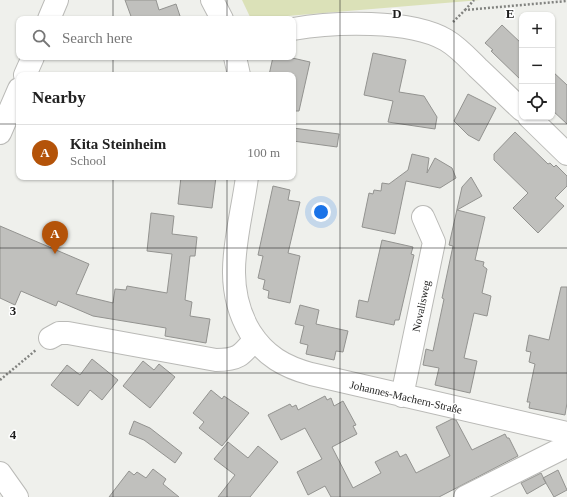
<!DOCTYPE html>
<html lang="en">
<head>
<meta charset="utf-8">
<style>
	:root { --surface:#fff; --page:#f2f2f2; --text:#222; --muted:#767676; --line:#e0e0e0; --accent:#b45309 }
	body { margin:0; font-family:"Times New Roman",serif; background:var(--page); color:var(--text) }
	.controls { position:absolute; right:12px; top:12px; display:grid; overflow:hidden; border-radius:8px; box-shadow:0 1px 3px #0004 }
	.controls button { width:36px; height:36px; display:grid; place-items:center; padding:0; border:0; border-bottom:1px solid var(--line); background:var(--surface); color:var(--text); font:20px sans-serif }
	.you { position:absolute; left:321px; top:212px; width:14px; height:14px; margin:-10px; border:3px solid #fff; border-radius:50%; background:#1a73e8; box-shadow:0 0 0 6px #1a73e833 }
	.badge { display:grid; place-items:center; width:26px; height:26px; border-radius:50%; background:var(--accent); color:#fff; font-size:13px; font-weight:700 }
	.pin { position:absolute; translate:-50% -33px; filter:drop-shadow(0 1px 2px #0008) }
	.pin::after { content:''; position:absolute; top:21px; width:14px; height:12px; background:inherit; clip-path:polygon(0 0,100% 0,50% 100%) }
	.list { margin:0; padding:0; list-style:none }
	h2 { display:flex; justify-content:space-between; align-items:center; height:52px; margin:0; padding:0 16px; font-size:17px }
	h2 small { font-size:13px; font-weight:400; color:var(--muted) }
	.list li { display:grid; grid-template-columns:26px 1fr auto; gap:12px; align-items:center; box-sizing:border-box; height:56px; padding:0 16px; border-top:1px solid var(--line) }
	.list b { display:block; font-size:15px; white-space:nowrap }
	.list p { margin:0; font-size:13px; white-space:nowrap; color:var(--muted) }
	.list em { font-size:13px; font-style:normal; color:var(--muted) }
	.icon { flex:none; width:22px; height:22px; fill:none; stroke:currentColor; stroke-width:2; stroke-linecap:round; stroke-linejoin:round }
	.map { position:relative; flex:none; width:567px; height:497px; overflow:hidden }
	.search { position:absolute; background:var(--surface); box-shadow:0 1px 3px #0004; left:16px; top:16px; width:280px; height:44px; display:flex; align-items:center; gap:10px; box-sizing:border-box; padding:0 14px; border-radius:8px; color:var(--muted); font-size:15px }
	.panel { position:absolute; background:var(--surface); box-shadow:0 1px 3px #0004; left:16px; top:72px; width:280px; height:108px; border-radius:8px }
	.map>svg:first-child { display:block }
	.green { fill:#dbe1b8 }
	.building { fill:#c0c0bd; stroke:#939390 }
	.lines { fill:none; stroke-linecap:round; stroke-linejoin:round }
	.minor-casing { stroke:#babab7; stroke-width:24 }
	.path { stroke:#828380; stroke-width:2.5; stroke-dasharray:2 2; stroke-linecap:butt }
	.minor { stroke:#fff; stroke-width:22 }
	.grid { fill:none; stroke:#1e1e1d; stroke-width:1; stroke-opacity:0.55 }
	.labels { text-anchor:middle; stroke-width:3; stroke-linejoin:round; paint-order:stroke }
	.street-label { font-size:11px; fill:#1e1e1d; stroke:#fff }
	.grid-label { font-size:13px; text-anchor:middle; font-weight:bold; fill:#1e1e1d; stroke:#fff; stroke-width:3; stroke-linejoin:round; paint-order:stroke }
</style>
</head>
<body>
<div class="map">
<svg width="567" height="497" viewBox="0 0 567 497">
	<rect width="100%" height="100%" fill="#eff0ec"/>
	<path class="green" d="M242,0H481L251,19Z"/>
	<path class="building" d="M125,0H156L159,10L176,4L181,19H132Z
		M502,25L522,44V81L491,51L493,50L485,43Z
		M373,53L406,60L399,92L424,96L437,117L435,129L388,122L393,101L364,95Z
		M273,57H288L310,62L299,111H293V75H269Z
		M552,71L567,85V124L552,110Z
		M468,94L496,108L479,141L468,135L454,121Z
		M293,128L339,134L337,147L293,141Z
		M515,132L548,164L550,163L554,167L556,165L567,176V186L555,198L564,206L538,233L513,208L528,193L494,160V154Z
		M412,154L429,158L427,173L435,158L452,168L456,178L440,188L406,181L395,234L362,227L369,193L373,194L374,190L381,191L382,183L389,184L408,170Z
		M181,177H216L212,208L178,204Z
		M471,177L482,196L457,210L485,217L475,260L484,262L483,266L487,269L482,293L491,296L487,316L474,313L464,358L477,361L470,393L435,385L439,368L423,365L426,349L433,351L444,299L442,298L453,246L449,245L462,187Z
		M273,186L290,190L288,200L300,202L288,253L300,256L290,303L268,298L269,291L263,289L265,280L258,278L263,256L258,255Z
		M151,213L174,216L172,234L197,237L195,256H190L185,300L192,302L190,316L210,319L206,343L165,336L166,328L93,316L58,301L56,306L21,291L15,305L0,298V226L89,264L76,294L113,303L115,289L126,290L127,286L167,293L172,254L147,251Z
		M382,240L413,247L411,254L414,255L399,320H395L394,325L356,317L359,300L368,302Z
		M561,287H567V403L565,415L529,408L530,402H527L535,364L529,362L531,352L526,351L529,335L549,340Z
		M300,305L319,310L316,324L348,331L343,352L336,351L334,360L306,354L308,345L300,343L304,326L295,324Z
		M92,359L118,380L102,400L90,390L78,406L51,385L67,365L80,375Z
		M143,361L154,370L159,364L175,377L150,408L123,386Z
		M211,390L222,399L224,396L249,413L222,446L199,428L204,422L193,413Z
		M325,396L327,400L331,398L334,406L343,401L356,425L353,426L357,434L332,447L353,488L381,473L375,462L397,451L400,457L406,454L416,473L450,456L436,427L452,419L456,420L472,450L505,434L507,438H509L518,456L439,497H331L325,486L308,495L297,472L322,459L305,428L281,440L268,415L290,404L292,407L296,405L298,410Z
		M134,421L150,428L182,453L175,463L144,440L129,434Z
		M228,442L248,458L258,446L278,462L250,497H218L235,475L214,459Z
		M153,469L166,479L163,484L179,497H109L129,471L134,475L137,472L146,478Z
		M558,470L567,490L554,497L543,478Z
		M541,473L546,483L527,494L521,483Z"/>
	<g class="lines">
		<g class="minor-casing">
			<path id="minor" d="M212,0L222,19
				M49,19L57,0
				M293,29C333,22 410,19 446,40C458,47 468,58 478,68C493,82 507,96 522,110
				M235,57L239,75
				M25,75L33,57
				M529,117L567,154
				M0,133L19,89
				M247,177C240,231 220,282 250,332C265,356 285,367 311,374L567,433
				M50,338L59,333H68L216,360C238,360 241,356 255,339
				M402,396L434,242L423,217
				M0,473L17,497
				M465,497L567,446"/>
		</g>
		<path class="path" d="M465,10L474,0
			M453,22L465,10L567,1
			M0,380L36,350"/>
		<use href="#minor" class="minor"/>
	</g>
	<path class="grid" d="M113,0V19M227,0V19M340,0V497M454,0V497M113,57V75M227,57V75M0,124H19M293,124H567M113,177V497M227,177V497M0,248H567M0,373H567"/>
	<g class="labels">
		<g class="street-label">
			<text transform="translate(421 306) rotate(-78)" y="4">Novalisweg</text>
			<text transform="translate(406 397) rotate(13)" y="4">Johannes-Machern-Straße</text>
		</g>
	</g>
	<g class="grid-label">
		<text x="397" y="18">D</text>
		<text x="510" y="18">E</text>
		<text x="13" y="315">3</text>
		<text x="13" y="439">4</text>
	</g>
</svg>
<div class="controls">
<button>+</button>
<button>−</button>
<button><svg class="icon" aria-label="locate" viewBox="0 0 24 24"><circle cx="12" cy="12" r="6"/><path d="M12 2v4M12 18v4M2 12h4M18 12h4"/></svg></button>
</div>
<div class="you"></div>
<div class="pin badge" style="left:55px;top:254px">A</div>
<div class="search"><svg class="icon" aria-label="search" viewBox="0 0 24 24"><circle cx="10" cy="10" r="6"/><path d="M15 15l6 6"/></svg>Search here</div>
<section class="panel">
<h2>Nearby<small></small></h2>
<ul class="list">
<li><span class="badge">A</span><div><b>Kita Steinheim</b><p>School</p></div><em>100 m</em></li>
</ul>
</section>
</div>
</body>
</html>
